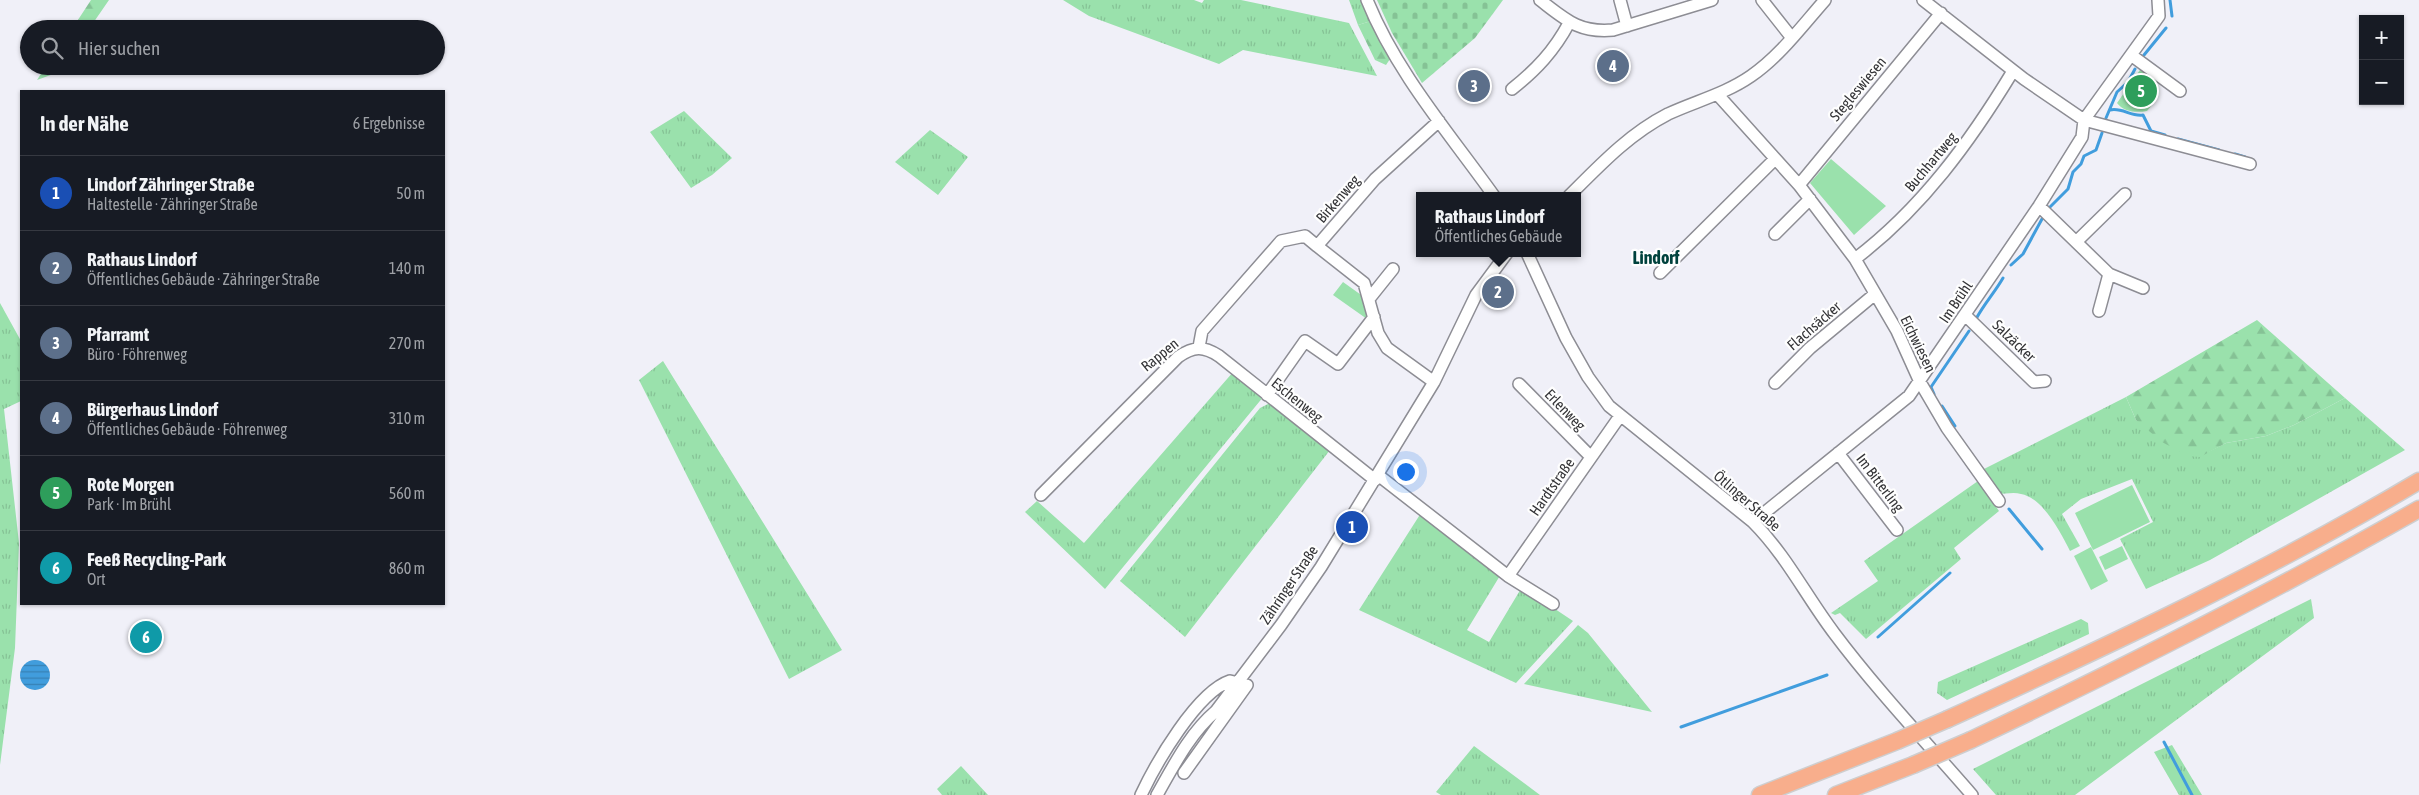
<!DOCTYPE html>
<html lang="de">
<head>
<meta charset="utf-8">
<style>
	:root { --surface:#171b24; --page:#20242c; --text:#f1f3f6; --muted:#9ea1a6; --line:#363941; --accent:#0f766e }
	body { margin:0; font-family:"Asap Condensed",sans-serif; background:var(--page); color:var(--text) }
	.controls { position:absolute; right:15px; top:15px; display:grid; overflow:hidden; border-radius:0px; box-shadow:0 1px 4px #0004 }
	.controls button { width:45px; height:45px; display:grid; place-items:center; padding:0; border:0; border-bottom:1px solid var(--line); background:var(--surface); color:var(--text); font:25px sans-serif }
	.you { position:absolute; left:1405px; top:471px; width:18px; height:18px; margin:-12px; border:4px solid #fff; border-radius:50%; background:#1a73e8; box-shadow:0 0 0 8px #1a73e833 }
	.badge { display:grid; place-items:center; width:32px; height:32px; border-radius:50%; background:var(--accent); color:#fff; font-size:16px; font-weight:700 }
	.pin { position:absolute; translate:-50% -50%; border:2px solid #fff; box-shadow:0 1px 5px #0006 }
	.popup { position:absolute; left:1416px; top:192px; width:165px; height:65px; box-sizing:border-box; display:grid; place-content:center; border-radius:0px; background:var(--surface); filter:drop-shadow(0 1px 4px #0005); font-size:16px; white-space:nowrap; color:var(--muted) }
	.popup b { font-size:19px; color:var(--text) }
	.popup::after { content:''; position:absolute; left:50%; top:100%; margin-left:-10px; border:10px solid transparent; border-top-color:var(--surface) }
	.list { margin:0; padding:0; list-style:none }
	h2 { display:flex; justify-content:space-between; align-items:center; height:65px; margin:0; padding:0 20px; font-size:21px }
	h2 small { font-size:16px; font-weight:400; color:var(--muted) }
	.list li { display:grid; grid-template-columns:32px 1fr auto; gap:15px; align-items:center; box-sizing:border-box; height:75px; padding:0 20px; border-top:1px solid var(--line) }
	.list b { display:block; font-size:19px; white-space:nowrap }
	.list p { margin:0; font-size:16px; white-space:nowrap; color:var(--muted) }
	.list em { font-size:16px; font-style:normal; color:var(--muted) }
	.icon { flex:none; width:28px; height:28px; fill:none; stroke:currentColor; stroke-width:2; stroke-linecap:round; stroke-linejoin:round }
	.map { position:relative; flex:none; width:2419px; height:795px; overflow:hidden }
	.search { position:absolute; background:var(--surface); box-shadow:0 1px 4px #0004; left:20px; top:20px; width:425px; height:55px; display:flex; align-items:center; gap:12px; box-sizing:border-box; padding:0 18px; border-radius:28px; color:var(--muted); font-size:19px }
	.panel { position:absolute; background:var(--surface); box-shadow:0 1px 4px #0004; left:20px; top:90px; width:425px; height:515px; border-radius:0px }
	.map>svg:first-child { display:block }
	.grass { fill:url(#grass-tufts) }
	.forest { fill:url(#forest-firs) }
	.cemetery { fill:url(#cemetery-stones) }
	.green { fill:#9ae1ac }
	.water { fill:url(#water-rules) }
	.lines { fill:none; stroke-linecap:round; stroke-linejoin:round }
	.stream { stroke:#419ddd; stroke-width:3 }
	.minor-casing { stroke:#8d8d94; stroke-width:14 }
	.highway-casing { stroke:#cececf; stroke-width:19 }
	.minor { stroke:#fff; stroke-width:11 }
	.highway { stroke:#f8ae8c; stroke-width:16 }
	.highway-bridge-casing { stroke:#cececf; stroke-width:19; stroke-linecap:butt }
	.highway-bridge { stroke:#f8ae8c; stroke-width:16 }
	.labels { text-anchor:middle; stroke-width:4.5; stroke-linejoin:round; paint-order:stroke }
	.street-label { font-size:15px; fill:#343437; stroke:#fefefe }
	.quarter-label { font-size:18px; font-weight:bold; fill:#00423d; stroke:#fefefe }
</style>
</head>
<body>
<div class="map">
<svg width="2419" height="795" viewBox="0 0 2419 795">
	<defs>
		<pattern id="grass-tufts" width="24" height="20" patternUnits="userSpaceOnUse" patternTransform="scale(1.25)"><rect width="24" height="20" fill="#9ae1ac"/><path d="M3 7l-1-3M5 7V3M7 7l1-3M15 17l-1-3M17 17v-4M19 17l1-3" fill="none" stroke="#85c295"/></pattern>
		<pattern id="forest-firs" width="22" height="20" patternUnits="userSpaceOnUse" patternTransform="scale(1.25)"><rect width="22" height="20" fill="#9ae1ac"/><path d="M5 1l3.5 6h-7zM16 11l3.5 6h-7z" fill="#85c295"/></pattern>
		<pattern id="cemetery-stones" width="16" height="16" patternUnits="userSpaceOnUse" patternTransform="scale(1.25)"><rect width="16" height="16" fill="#9ae1ac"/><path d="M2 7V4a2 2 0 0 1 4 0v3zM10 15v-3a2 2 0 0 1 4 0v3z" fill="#85c295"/></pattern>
		<pattern id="water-rules" width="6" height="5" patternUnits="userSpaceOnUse" patternTransform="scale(1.25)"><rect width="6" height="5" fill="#419ddd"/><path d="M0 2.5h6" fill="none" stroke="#3781b4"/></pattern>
	</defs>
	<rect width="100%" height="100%" fill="#f0f0f8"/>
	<path class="grass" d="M1063,0H1194L1202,3L1204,0H1241L1349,23L1377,76L1243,50L1219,64L1089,16Z
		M1349,0H1363L1371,21L1358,25Z
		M684,111L732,158L712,175L691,188L650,132Z
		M930,130L968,157L938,195L895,162Z
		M0,303L21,341V401L4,409L19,543L15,648L0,765Z
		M663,361L842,650L789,679L639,380Z
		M1234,371L1264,396L1105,589L1025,512L1037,501L1084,543Z
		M2126,397L2136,420L2200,456L2226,443L2266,436L2294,425L2345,398L2405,450L2210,560L2146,589L2120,539L2153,522L2132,479L2081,499L2062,514L2080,546L2070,551C2061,533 2043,498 2021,494C2014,492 2005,494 1998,494L1980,471Z
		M1272,402L1330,450L1185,637L1120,581L1260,408Z
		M1978,481L1999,511L1954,548L1961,559L1866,639L1840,613L1835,615L1831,613L1878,581L1864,561Z
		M1421,513L1501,574L1467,630L1489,642L1522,587L1573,621L1516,683L1359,610Z
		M2311,599L2314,618L2075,795H1996L1973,769Z
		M2081,619L2088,623L2089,634L1947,700L1937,693L1938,682Z
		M1578,625L1588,633L1652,712L1524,684Z
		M2172,745L2202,795H2179L2154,752Z
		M1474,746L1540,795H1441L1436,792Z
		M961,766L988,795H942L937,789Z"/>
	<path class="forest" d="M91,0H109L89,29H72Z
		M1371,21L1390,59L1386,65L1375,60L1358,25Z
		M46,66H63L59,72L37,80Z
		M2257,320L2345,398L2294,425L2266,436L2226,443L2200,457L2188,456L2162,442L2136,420L2126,397Z"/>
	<path class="cemetery" d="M1377,0H1503L1475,38L1422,83L1392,33Z"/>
	<path class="green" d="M2142,67L2158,79L2152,105L2147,111C2136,113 2124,112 2117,103Z
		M1831,159L1886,206L1854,235L1810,183Z
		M1343,282L1364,297L1370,316L1367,319L1333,295Z
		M2132,485L2150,522L2093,550L2075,513Z
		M2122,546L2128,559L2105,570L2099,557Z
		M2091,547L2108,581L2091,590L2074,556Z"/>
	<path class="water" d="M20 675a15 15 0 1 1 30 0a15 15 0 1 1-30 0Z"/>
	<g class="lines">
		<path class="stream" d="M2170,0L2172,16
			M2144,55L2166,28
			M2110,110C2122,107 2131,117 2143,115L2151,131L2165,135
			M2106,118L2117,92L2128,82L2135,69
			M2178,139L2219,150
			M2235,154L2245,157
			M2050,207L2068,189L2073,172L2081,164L2084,156L2096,150L2102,133
			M2011,265L2023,254L2042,219
			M1976,319C1984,304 1995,292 2003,278
			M1934,394L1931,387L1969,331
			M1942,406L1955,426
			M2009,509L2042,549
			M1878,637L1950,573
			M1681,727L1827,675
			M2164,742L2192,795"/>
		<g class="minor-casing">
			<path id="minor" d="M1367,0C1396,72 1449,133 1494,196
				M1540,0C1566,20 1579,33 1613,30L1712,0
				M1620,0L1627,26
				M1762,0L1792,38
				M1923,0L2024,79L2084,120L2250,164
				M2131,55L2180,91
				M1512,89C1536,70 1554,51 1569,23
				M1718,95L1799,185L1855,259L1897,331L1920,382L1947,428L1999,501
				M1799,185L1941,13
				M1569,196C1600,165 1629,134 1668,114C1696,101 1725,94 1751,76C1780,56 1802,26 1825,0
				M2039,206L2109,274L2099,311
				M1775,234L1810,199
				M2076,242L2125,194
				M1527,253L1566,338L1588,377L1609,406L1753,522C1786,555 1806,596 1834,633C1876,689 1926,742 1972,795
				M1855,259C1922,208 1970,142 2013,71
				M1660,273L1775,159
				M2109,274L2143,288
				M1369,299L1393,269
				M1965,315L2034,382L2045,381
				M1199,347L1202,331L1281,241L1305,236L1317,246
				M1434,382L1387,348L1378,333L1364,283L1317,246L1375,179L1439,121
				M1775,383L1810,348L1875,294
				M1519,384L1591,457
				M1267,395L1305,341L1338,364L1374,317
				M1838,453L1897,530
				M1378,475L1508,576L1553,604
				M1041,495L1178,357C1194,346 1203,346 1219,356L1375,480
				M1753,522L1909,396L2039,206L2082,137L2084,120L2159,16L2158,0
				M1508,576L1620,416
				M1141,795C1156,763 1197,692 1230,681L1247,685L1184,773
				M1157,795C1174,765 1190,733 1216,711L1281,625L1321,567L1434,382L1476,295L1507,253"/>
		</g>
		<g class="highway-casing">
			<path id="highway" d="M1948,719C2108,646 2268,571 2419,481
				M1971,740C2123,668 2273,592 2419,509
				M1760,795L1897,741
				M1836,795L1913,765"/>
		</g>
		<use href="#minor" class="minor"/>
		<use href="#highway" class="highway"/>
		<g class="highway-bridge-casing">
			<path id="highway-bridge" d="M1897,741L1948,719
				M1913,765L1971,740"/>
		</g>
		<use href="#highway-bridge" class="highway-bridge"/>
	</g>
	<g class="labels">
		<g class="street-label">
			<text transform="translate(1858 89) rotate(-50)" y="5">Stegleswiesen</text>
			<text transform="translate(1931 162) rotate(-50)" y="5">Buchhartweg</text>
			<text transform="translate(1338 199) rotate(-49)" y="5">Birkenweg</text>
			<text transform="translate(1956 302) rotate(-56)" y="5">Im Brühl</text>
			<text transform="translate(1814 326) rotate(-41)" y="5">Flachsäcker</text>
			<text transform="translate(2014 341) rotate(44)" y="5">Salzäcker</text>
			<text transform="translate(1918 344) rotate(64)" y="5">Eichwiesen</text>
			<text transform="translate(1160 355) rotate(-39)" y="5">Rappen</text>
			<text transform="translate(1297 400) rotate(39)" y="5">Eschenweg</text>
			<text transform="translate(1565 410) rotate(46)" y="5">Erlenweg</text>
			<text transform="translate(1880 483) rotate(53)" y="5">Im Bitterling</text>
			<text transform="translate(1552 487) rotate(-55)" y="5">Hardtstraße</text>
			<text transform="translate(1747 501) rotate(41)" y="5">Ötlinger Straße</text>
			<text transform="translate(1289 585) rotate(-56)" y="5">Zähringer Straße</text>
		</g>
		<g class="quarter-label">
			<text x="1656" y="264">Lindorf</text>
		</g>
	</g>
</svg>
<div class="controls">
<button>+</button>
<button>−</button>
</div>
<div class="you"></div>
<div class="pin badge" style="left:1352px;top:527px;background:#1a4fb4">1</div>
<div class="pin badge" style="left:1498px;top:292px;background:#5c6f8a">2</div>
<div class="popup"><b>Rathaus Lindorf</b>Öffentliches Gebäude</div>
<div class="pin badge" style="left:1474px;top:86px;background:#5c6f8a">3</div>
<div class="pin badge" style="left:1613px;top:66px;background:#5c6f8a">4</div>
<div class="pin badge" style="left:2141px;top:91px;background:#2e9e5b">5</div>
<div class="pin badge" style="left:146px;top:637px;background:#0f9aa8">6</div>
<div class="search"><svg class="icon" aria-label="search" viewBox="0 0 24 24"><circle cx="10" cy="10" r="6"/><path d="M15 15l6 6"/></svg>Hier suchen</div>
<section class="panel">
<h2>In der Nähe<small>6 Ergebnisse</small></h2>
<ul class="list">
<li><span class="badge" style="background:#1a4fb4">1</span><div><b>Lindorf Zähringer Straße</b><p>Haltestelle · Zähringer Straße</p></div><em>50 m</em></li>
<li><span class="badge" style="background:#5c6f8a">2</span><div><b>Rathaus Lindorf</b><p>Öffentliches Gebäude · Zähringer Straße</p></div><em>140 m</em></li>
<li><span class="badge" style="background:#5c6f8a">3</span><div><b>Pfarramt</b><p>Büro · Föhrenweg</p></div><em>270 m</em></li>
<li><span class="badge" style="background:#5c6f8a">4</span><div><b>Bürgerhaus Lindorf</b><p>Öffentliches Gebäude · Föhrenweg</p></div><em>310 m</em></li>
<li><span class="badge" style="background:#2e9e5b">5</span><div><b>Rote Morgen</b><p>Park · Im Brühl</p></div><em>560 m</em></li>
<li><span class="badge" style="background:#0f9aa8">6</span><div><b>Feeß Recycling-Park</b><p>Ort</p></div><em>860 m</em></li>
</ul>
</section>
</div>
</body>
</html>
